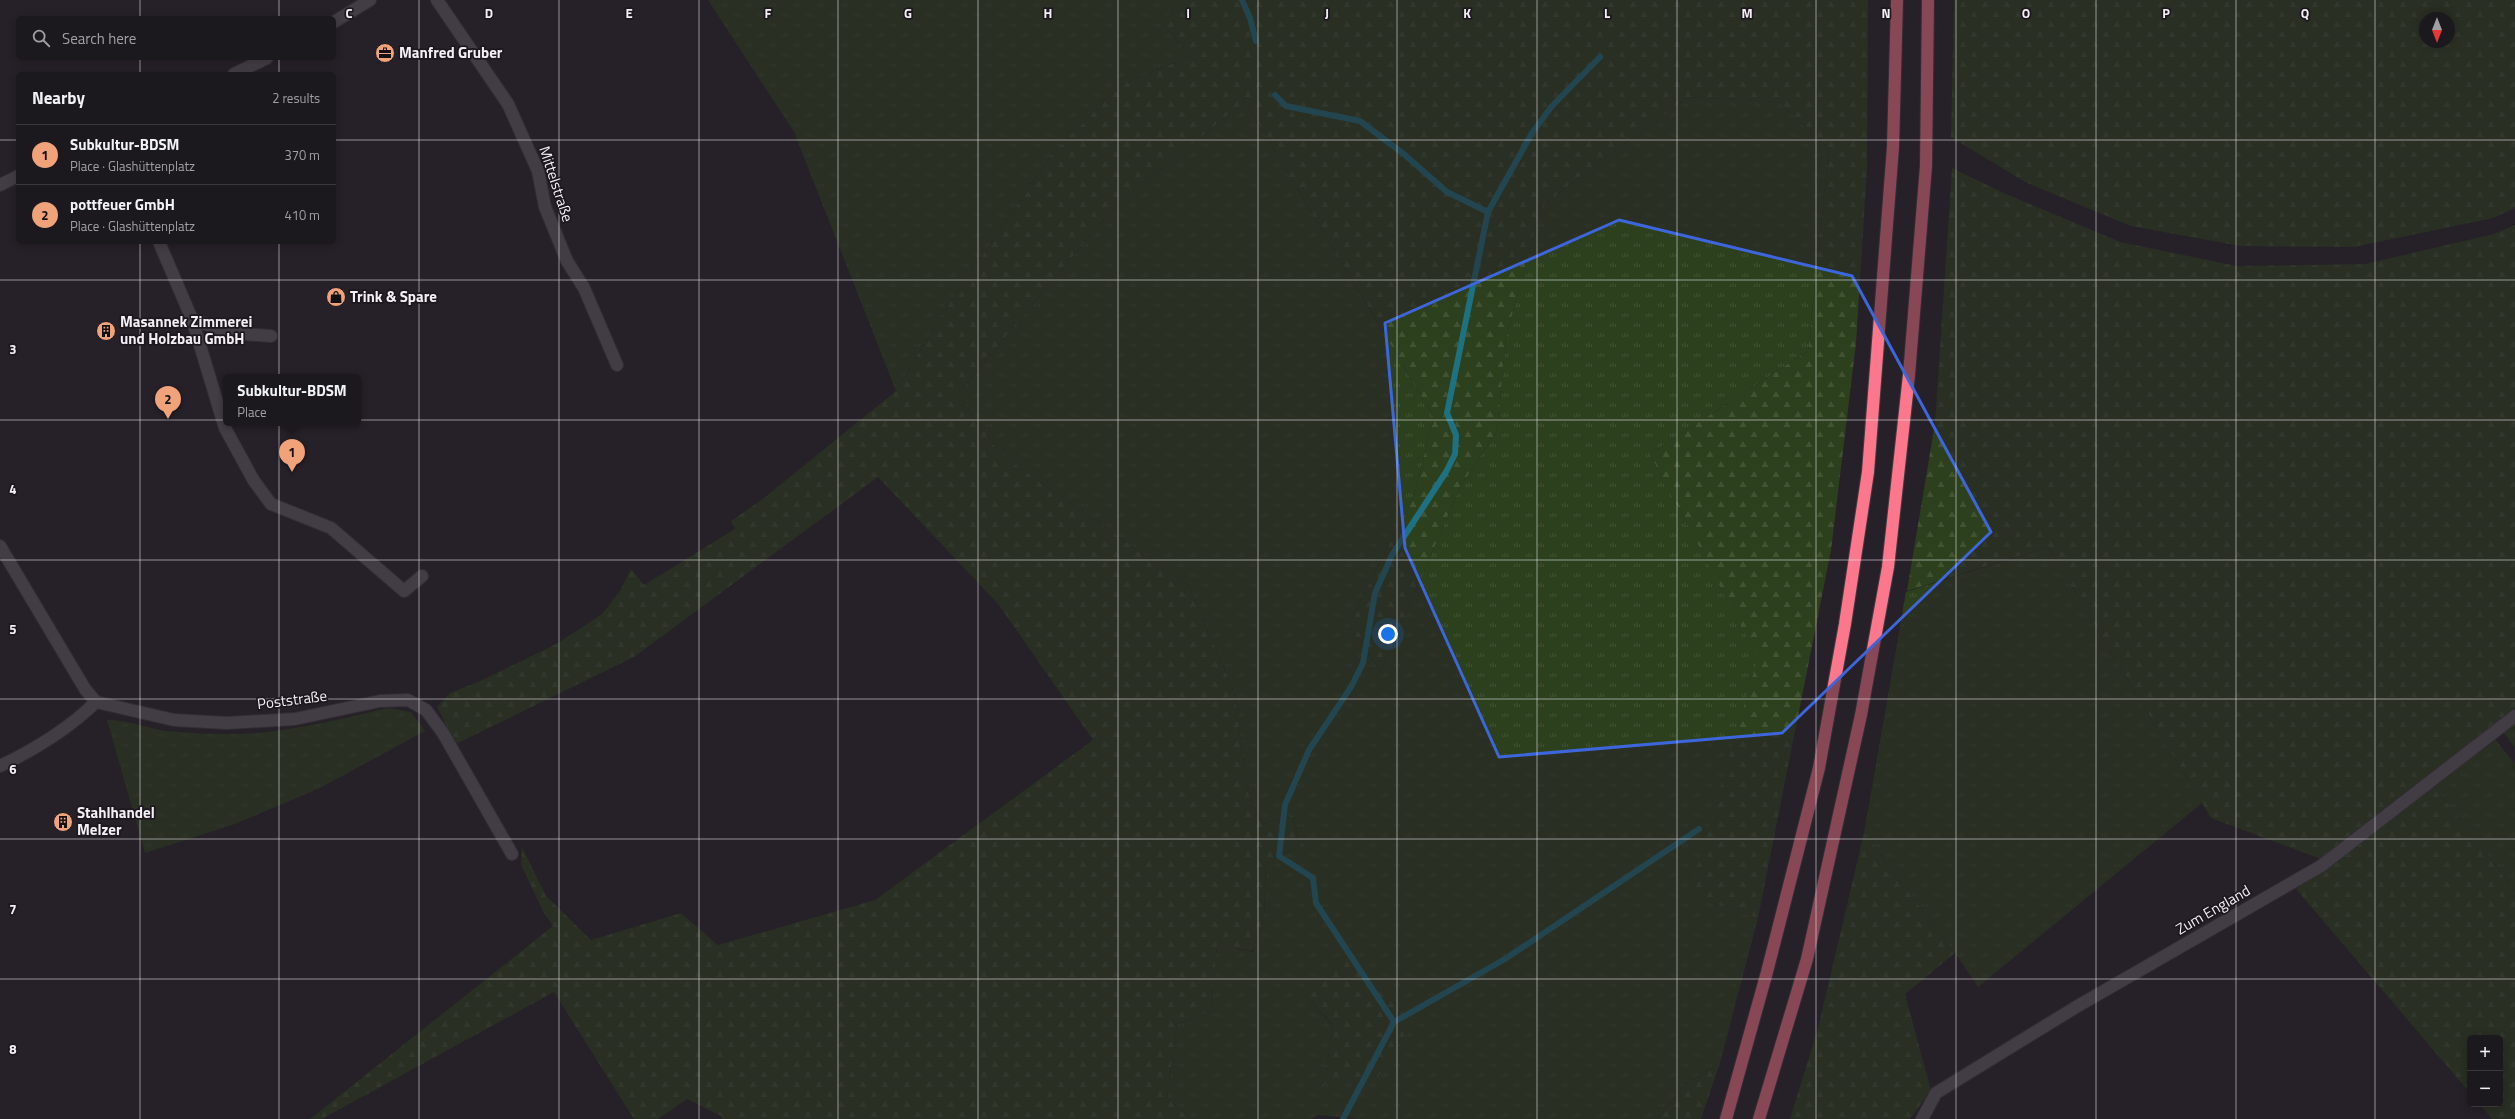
<!DOCTYPE html>
<html lang="en">
<head>
<meta charset="utf-8">
<style>
	:root { --surface:#1c191e; --page:#252227; --text:#f1f3f6; --muted:#a0a0a4; --line:#3a383c; --accent:#f0a279 }
	body { margin:0; font-family:"Titillium Web",sans-serif; background:var(--page); color:var(--text) }
	.controls { position:absolute; right:12px; bottom:12px; display:grid; overflow:hidden; border-radius:6px; box-shadow:0 2px 10px #0003 }
	.controls button { width:36px; height:36px; display:grid; place-items:center; padding:0; border:0; border-bottom:1px solid var(--line); background:var(--surface); color:var(--text); font:20px sans-serif }
	.compass { position:absolute; left:2419px; top:12px; width:36px; height:36px; border-radius:50%; background:var(--surface); box-shadow:0 2px 10px #0003; rotate:180deg }
	.you { position:absolute; left:1388px; top:634px; width:14px; height:14px; margin:-10px; border:3px solid #fff; border-radius:50%; background:#1a73e8; box-shadow:0 0 0 6px #1a73e833 }
	.badge { display:grid; place-items:center; width:26px; height:26px; border-radius:50%; background:var(--accent); color:#111; font-size:13px; font-weight:700 }
	.pin { position:absolute; translate:-50% -33px; filter:drop-shadow(0 1px 2px #0008) }
	.pin::after { content:''; position:absolute; top:21px; width:14px; height:12px; background:inherit; clip-path:polygon(0 0,100% 0,50% 100%) }
	.popup { position:absolute; left:223px; top:374px; width:138px; height:52px; box-sizing:border-box; display:grid; place-content:center; border-radius:6px; background:var(--surface); filter:drop-shadow(0 1px 3px #0005); font-size:13px; white-space:nowrap; color:var(--muted) }
	.popup b { font-size:15px; color:var(--text) }
	.popup::after { content:''; position:absolute; left:50%; top:100%; margin-left:-8px; border:8px solid transparent; border-top-color:var(--surface) }
	.list { margin:0; padding:0; list-style:none }
	h2 { display:flex; justify-content:space-between; align-items:center; height:52px; margin:0; padding:0 16px; font-size:17px }
	h2 small { font-size:13px; font-weight:400; color:var(--muted) }
	.list li { display:grid; grid-template-columns:26px 1fr auto; gap:12px; align-items:center; box-sizing:border-box; height:60px; padding:0 16px; border-top:1px solid var(--line) }
	.list b { display:block; font-size:15px; white-space:nowrap }
	.list p { margin:0; font-size:13px; white-space:nowrap; color:var(--muted) }
	.list em { font-size:13px; font-style:normal; color:var(--muted) }
	.icon { flex:none; width:22px; height:22px; fill:none; stroke:currentColor; stroke-width:2; stroke-linecap:round; stroke-linejoin:round }
	.map { position:relative; flex:none; width:2515px; height:1119px; overflow:hidden }
	.search { position:absolute; background:var(--surface); box-shadow:0 2px 10px #0003; left:16px; top:16px; width:320px; height:44px; display:flex; align-items:center; gap:10px; box-sizing:border-box; padding:0 14px; border-radius:6px; color:var(--muted); font-size:15px }
	.panel { position:absolute; background:var(--surface); box-shadow:0 2px 10px #0003; left:16px; top:72px; width:320px; height:172px; border-radius:6px }
	.map>svg:first-child { display:block }
	.grass { fill:url(#grass-tufts); fill-rule:evenodd }
	.forest { fill:url(#forest-firs); fill-rule:evenodd }
	.lines { fill:none; stroke-linecap:round; stroke-linejoin:round }
	.stream { stroke:#1e7181; stroke-width:6 }
	.street-casing { stroke:#413c43; stroke-width:14 }
	.secondary-casing { stroke:#413c43; stroke-width:14 }
	.highway-casing { stroke:#413c43; stroke-width:14 }
	.street { stroke:#655e67; stroke-width:12 }
	.secondary { stroke:#655e67; stroke-width:12 }
	.highway { stroke:#fd778c; stroke-width:12 }
	.marked { fill:none; stroke:#3d66dc; stroke-width:3; stroke-linejoin:round }
	.grid { fill:none; stroke:#f3eff4; stroke-width:1; stroke-opacity:0.55 }
	.labels { text-anchor:middle; stroke-width:3.5; stroke-linejoin:round; paint-order:stroke }
	.poi-label { font-size:15px; font-weight:bold; fill:#f3eff4; stroke:#1d171f; text-anchor:start }
	.street-label { font-size:15px; fill:#f3eff4; stroke:#1d171f }
	.grid-label { font-size:13px; text-anchor:middle; font-weight:bold; fill:#f3eff4; stroke:#1d171f; stroke-width:3.5; stroke-linejoin:round; paint-order:stroke }
</style>
</head>
<body>
<div class="map">
<svg width="2515" height="1119" viewBox="0 0 2515 1119">
	<defs>
		<pattern id="grass-tufts" width="24" height="20" patternUnits="userSpaceOnUse"><rect width="24" height="20" fill="#2d401e"/><path d="M3 7l-1-3M5 7V3M7 7l1-3M15 17l-1-3M17 17v-4M19 17l1-3" fill="none" stroke="#425334"/></pattern>
		<pattern id="forest-firs" width="22" height="20" patternUnits="userSpaceOnUse"><rect width="22" height="20" fill="#2d401e"/><path d="M5 1l3.5 6h-7zM16 11l3.5 6h-7z" fill="#425334"/></pattern>
	</defs>
	<rect width="100%" height="100%" fill="#262128"/>
	<path class="grass" d="M708,0H1180L1162,25L1192,56L1122,84L1052,154L937,322L896,391L794,132Z
		M1688,97L1779,102L1829,149L1808,351L1650,454L1759,658L1690,895L1758,918L1720,1063L1685,1084L1657,1119H1361L1317,1115L1312,1119H1191L1167,1098L1177,1024L1211,1011L1217,943L1253,952L1264,919L1266,863L1299,846L1293,815L1263,824L1249,797L1234,692L1189,586L999,453L958,394L1111,210L1245,101L1434,417L1414,496L1348,625L1381,672L1460,487L1497,431L1506,338L1541,206ZM1304,994L1414,1021L1324,1084L1333,1026Z
		M2048,547L2202,803L1978,987L1955,953L1864,833L1906,592Z
		M388,708L411,712L425,731L320,788L235,824L145,853L107,720C128,720 147,728 167,731C186,733 206,734 225,734C280,735 335,720 388,708Z
		M2515,724V748L2503,732Z
		M2493,737L2515,764V891L2434,786Z"/>
	<path class="forest" d="M1180,0H1868L1867,169L1856,343L1831,550L1758,918L1689,895L1758,658L1650,454L1808,351L1829,149L1779,102L1688,97L1541,206L1506,338L1497,431L1460,487L1381,672L1348,625L1414,496L1434,417L1245,101L1111,210L958,394L999,453L1189,586L1234,692L1249,797L1263,824L1293,815L1299,846L1266,863L1264,919L1253,951L1217,944L1211,1011L1177,1024L1167,1098L1191,1119H722L721,1116L687,1099L658,1119H634L554,992L322,1119H310L553,926L543,911L521,865L522,847L546,896L591,940L681,913L718,945L875,900L1093,740L999,605L878,477L634,657L456,744L437,707L450,693L478,682L558,643L602,614L620,591L631,569L644,585L735,529L731,521L760,501L896,391L937,322L1052,154L1122,84L1192,56L1162,25Z
		M1954,0H2515V208L2493,218L2354,247L2240,246L2131,226L2025,182L1951,137ZM2425,18H2449V42H2425Z
		M1952,168L2004,193L2120,242L2237,266L2365,264L2494,234L2515,225V709L2321,859L2211,818L2048,547L1907,591L1935,423Z
		M2434,786L2515,891V1119H2492L2480,1104H2500V1038H2470V1093L2296,889Z
		M1864,833L1955,953L1905,994L1931,1090L1910,1119H1790L1818,1028Z
		M1348,948L1414,1021L1378,1077L1324,1084L1333,1025L1304,994Z
		M1720,1063L1701,1119H1657L1685,1084Z"/>
	<g class="lines">
		<path class="stream" d="M1242,0L1250,18L1256,41
			M1275,95L1286,106L1360,121L1405,155L1447,192L1488,212
			M1394,1022L1505,959L1699,829
			M1343,1119L1394,1022L1316,903L1313,878L1279,856L1285,805L1309,750L1351,687L1363,663L1375,593L1392,555L1446,472L1455,454L1456,435L1447,413L1488,212L1532,133L1552,106L1600,57"/>
		<g class="street-casing">
			<path id="street" d="M437,0L508,104L538,171L545,207L567,261L584,288L617,365
				M159,242L192,319L230,333L271,336
				M192,319L225,428L254,481L271,504L331,528L404,591L422,576
				M0,546L85,689L96,702L174,720L227,723L295,719L380,701L408,700L426,710L443,733L512,854
				M0,766C36,749 67,730 96,702
				M1922,1119L1936,1093L2076,1007L2321,866L2515,716"/>
		</g>
		<g class="secondary-casing">
			<path id="secondary" d="M334,22L370,0
				M234,74L267,58
				M0,185L18,176"/>
		</g>
		<g class="highway-casing">
			<path id="highway" d="M1726,1119L1767,972L1819,768L1845,624L1868,472L1893,147L1897,0
				M1759,1119L1807,959L1861,715L1888,567L1909,375L1926,166L1928,0"/>
		</g>
		<use href="#street" class="street"/>
		<use href="#secondary" class="secondary"/>
		<use href="#highway" class="highway"/>
	</g>
	<path d="M0 0H2515V1119H0ZM1619,220L1852,276L1991,532L1782,733L1499,757L1405,548L1385,323Z" fill="#262128" fill-opacity=".55" fill-rule="evenodd"/>
	<path class="marked" d="M1619,220L1852,276L1991,532L1782,733L1499,757L1405,548L1385,323Z"/>
	<path class="grid" d="M140,0V18M279,0V18M419,0V1119M559,0V1119M699,0V1119M838,0V1119M978,0V1119M1118,0V1119M1258,0V1119M1397,0V1119M1537,0V1119M1677,0V1119M1816,0V1119M1956,0V1119M2096,0V1119M2236,0V1119M2375,0V1119M140,58V74M279,58V74M0,140H18M334,140H2515M140,242V1119M279,242V1119M0,280H2515M0,420H2515M0,560H2515M0,699H2515M0,839H2515M0,979H2515"/>
	<defs>
		<g id="office-disc" transform="scale(1)"><circle r="9.5" fill="#f0a279" stroke="#1d171f"/><path d="M-6-3h4V-5.5h4V-3h4V5H-6ZM-1-4.5V-3h2v-1.5ZM-6 0V1H6V0Z" fill="#111"/></g>
		<g id="shop-disc" transform="scale(1)"><circle r="9.5" fill="#f0a279" stroke="#1d171f"/><path d="M-5-2.5h2.3a2.7 3.5 0 0 1 5.4 0H5L5.5 6h-11ZM-1.5-2.5h3a1.5 2.3 0 0 0-3 0Z" fill="#111"/></g>
		<g id="building-disc" transform="scale(1)"><circle r="9.5" fill="#f0a279" stroke="#1d171f"/><path d="M-4-6H4V6H1V3H-1V6H-4ZM-2.5-4.3h1.7v1.8h-1.7ZM.8-4.3h1.7v1.8H.8ZM-2.5-1h1.7V.8h-1.7ZM.8-1h1.7V.8H.8Z" fill="#111"/></g>
	</defs>
	<g fill-rule="evenodd">
		<use href="#office-disc" x="385" y="53"/>
		<use href="#shop-disc" x="336" y="297"/>
		<use href="#building-disc" x="106" y="331"/>
		<use href="#building-disc" x="63" y="822"/>
	</g>
	<g class="labels">
		<g class="poi-label">
			<text x="399" y="58">Manfred Gruber</text>
			<text x="350" y="302">Trink &amp; Spare</text>
			<text x="120" y="327">Masannek Zimmerei<tspan x="120" dy="17">und Holzbau GmbH</tspan></text>
			<text x="77" y="818">Stahlhandel<tspan x="77" dy="17">Melzer</tspan></text>
		</g>
		<g class="street-label">
			<text transform="translate(556 184) rotate(72)" y="5">Mittelstraße</text>
			<text transform="translate(292 700) rotate(-7)" y="5">Poststraße</text>
			<text transform="translate(2213 910) rotate(-30)" y="5">Zum England</text>
		</g>
	</g>
	<g class="grid-label">
		<text x="349" y="18">C</text>
		<text x="489" y="18">D</text>
		<text x="629" y="18">E</text>
		<text x="768" y="18">F</text>
		<text x="908" y="18">G</text>
		<text x="1048" y="18">H</text>
		<text x="1188" y="18">I</text>
		<text x="1327" y="18">J</text>
		<text x="1467" y="18">K</text>
		<text x="1607" y="18">L</text>
		<text x="1747" y="18">M</text>
		<text x="1886" y="18">N</text>
		<text x="2026" y="18">O</text>
		<text x="2166" y="18">P</text>
		<text x="2305" y="18">Q</text>
		<text x="13" y="354">3</text>
		<text x="13" y="494">4</text>
		<text x="13" y="634">5</text>
		<text x="13" y="774">6</text>
		<text x="13" y="914">7</text>
		<text x="13" y="1054">8</text>
	</g>
</svg>
<div class="controls">
<button>+</button>
<button>−</button>
</div>
<svg class="compass" viewBox="-18 -18 36 36"><path d="M0-13l5 13h-10z" fill="#e53935"/><path d="M0 13l5-13h-10z" fill="#a0a0a4"/></svg>
<div class="you"></div>
<div class="pin badge" style="left:292px;top:472px">1</div>
<div class="popup"><b>Subkultur-BDSM</b>Place</div>
<div class="pin badge" style="left:168px;top:419px">2</div>
<div class="search"><svg class="icon" aria-label="search" viewBox="0 0 24 24"><circle cx="10" cy="10" r="6"/><path d="M15 15l6 6"/></svg>Search here</div>
<section class="panel">
<h2>Nearby<small>2 results</small></h2>
<ul class="list">
<li><span class="badge">1</span><div><b>Subkultur-BDSM</b><p>Place · Glashüttenplatz</p></div><em>370 m</em></li>
<li><span class="badge">2</span><div><b>pottfeuer GmbH</b><p>Place · Glashüttenplatz</p></div><em>410 m</em></li>
</ul>
</section>
</div>
</body>
</html>
